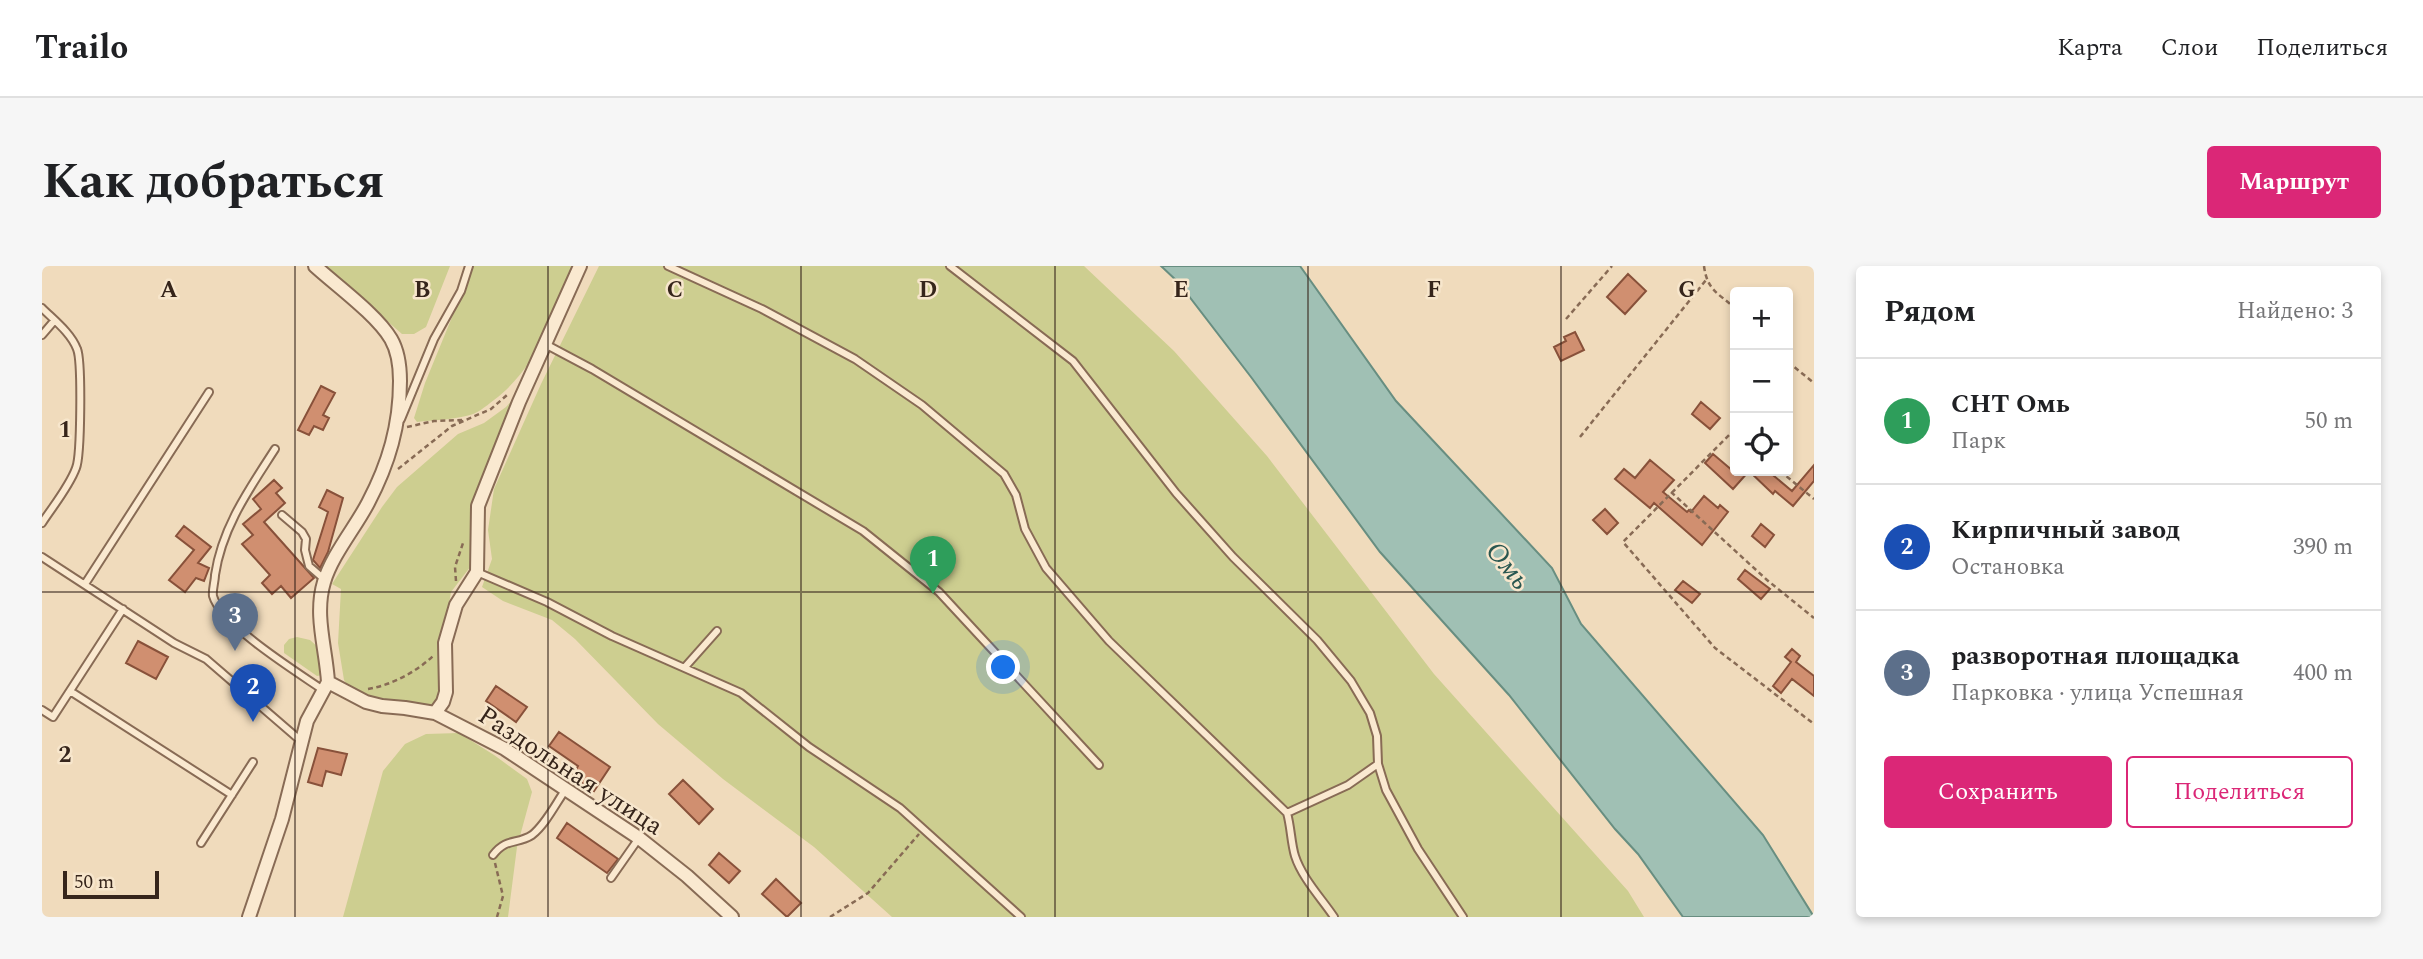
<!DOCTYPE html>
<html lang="ru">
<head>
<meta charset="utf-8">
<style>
	:root { --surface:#fff; --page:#f6f6f6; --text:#202124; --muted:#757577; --line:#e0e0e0; --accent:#db2777 }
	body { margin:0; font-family:Spectral,serif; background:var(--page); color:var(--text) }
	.controls { position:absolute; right:21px; top:21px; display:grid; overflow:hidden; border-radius:7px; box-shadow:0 4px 10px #0003 }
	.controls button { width:63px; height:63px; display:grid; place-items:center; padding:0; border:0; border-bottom:2px solid var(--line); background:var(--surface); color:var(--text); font:35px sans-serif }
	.scale { position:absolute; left:21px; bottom:18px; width:96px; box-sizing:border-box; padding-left:7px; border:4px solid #36251b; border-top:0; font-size:19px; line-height:24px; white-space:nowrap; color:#36251b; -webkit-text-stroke:5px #f7e6cc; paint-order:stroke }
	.you { position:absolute; left:962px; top:402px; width:24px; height:24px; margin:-18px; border:5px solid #fff; border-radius:50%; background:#1a73e8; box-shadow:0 0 0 10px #1a73e833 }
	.badge { display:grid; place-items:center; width:46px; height:46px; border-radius:50%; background:var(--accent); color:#fff; font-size:23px; font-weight:700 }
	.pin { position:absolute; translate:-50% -58px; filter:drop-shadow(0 2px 4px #0008) }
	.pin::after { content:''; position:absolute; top:37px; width:24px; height:21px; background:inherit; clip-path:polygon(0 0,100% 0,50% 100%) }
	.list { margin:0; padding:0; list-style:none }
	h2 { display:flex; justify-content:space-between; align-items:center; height:91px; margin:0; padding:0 28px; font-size:30px }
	h2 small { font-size:23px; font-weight:400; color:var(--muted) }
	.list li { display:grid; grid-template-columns:46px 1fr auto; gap:21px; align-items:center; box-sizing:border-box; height:126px; padding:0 28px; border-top:2px solid var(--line) }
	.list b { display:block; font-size:26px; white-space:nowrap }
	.list p { margin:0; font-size:23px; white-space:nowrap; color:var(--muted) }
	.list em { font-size:23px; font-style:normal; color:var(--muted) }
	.actions { display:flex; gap:14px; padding:21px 28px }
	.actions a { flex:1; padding:16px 0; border:2px solid var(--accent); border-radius:7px; text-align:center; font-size:24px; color:var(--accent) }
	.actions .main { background:var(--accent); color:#fff }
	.icon { flex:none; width:38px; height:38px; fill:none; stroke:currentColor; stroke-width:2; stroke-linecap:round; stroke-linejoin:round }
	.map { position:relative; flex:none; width:1772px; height:651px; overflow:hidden; border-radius:7px }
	header { display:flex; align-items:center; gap:42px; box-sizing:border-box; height:98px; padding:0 35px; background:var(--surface); border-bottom:2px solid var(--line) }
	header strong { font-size:33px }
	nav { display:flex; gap:38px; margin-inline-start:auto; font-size:24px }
	.intro { display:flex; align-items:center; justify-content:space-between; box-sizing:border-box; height:168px; padding:0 42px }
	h1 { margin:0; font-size:49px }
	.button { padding:18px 32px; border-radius:7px; background:var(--accent); color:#fff; font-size:24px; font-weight:700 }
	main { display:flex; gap:42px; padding:0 42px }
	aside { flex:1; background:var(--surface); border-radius:7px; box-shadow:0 4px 10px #0003 }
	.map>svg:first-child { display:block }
	.green { fill:#cdce90 }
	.water { fill:#a0c0b4; stroke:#688e81; stroke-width:2 }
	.building { fill:#d08f70; stroke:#88513a; stroke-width:2 }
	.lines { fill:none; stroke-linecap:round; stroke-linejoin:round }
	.service-casing { stroke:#886b55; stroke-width:10 }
	.minor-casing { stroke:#886b55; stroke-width:16 }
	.path { stroke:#886b55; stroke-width:2.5; stroke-dasharray:5 3.5; stroke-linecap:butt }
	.service { stroke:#fae9d0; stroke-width:6 }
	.minor { stroke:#fae9d0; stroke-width:12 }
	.grid { fill:none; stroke:#36251b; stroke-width:2; stroke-opacity:0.55 }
	.labels { text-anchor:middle; stroke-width:5; stroke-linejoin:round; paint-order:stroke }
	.street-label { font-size:26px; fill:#36251b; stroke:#f7e6cc }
	.water-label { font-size:28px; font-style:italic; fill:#295750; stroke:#f7e6cc }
	.grid-label { font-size:23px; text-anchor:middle; font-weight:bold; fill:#36251b; stroke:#f7e6cc; stroke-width:5; stroke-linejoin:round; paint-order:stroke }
</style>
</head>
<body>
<header>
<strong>Trailo</strong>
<nav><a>Карта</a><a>Слои</a><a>Поделиться</a></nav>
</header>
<div class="intro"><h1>Как добраться</h1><a class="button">Маршрут</a></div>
<main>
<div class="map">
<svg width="1772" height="651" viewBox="0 0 1772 651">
	<rect width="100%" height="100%" fill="#f0dbbc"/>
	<path class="green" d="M282,0H408L384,61L372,68H360Z
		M431,0H531C510,50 497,100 452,134C443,141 435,148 424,150C408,154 391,154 375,156L372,152L383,117Z
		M557,0H1042L1132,85L1225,190L1392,408L1586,625L1602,651H850L772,581L681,513L616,458L533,373L510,354L461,335L440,321L450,293L446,264L452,223L499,118Z
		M479,124L432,238L429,300L409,326L402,369L400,420L395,438L389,442L335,436L306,420L302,414L296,377L299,323L290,318L340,241L355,221L416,168L442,157L464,141Z
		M255,371L268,374L277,382L281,409L275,410L242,387V379L247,373Z
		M417,467L452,489L485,513L490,526L475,581L466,651H301L341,505L363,478L384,468Z"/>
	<path class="water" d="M1119,0H1258L1354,135L1510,302L1539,358L1721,569L1772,651H1641L1596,588L1573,563L1467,429L1338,286L1209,111L1136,16Z"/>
	<path class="building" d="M1586,8L1604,25L1583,48L1565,31Z
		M1533,66L1542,84L1519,95L1512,81L1524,75L1522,71Z
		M279,120L293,127L281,149L287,152L281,164L272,160L267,169L256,164Z
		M1659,136L1678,152L1668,163L1650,148Z
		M1671,188L1691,205H1726L1750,225L1772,199V215L1751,240L1733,225L1731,228L1707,205L1691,223L1663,197Z
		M1608,194L1632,214L1621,226L1645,246L1647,244L1649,246L1662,230L1676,242L1678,239L1686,246L1660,279L1612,237L1608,242L1573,213L1582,203L1593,212Z
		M232,214L240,222L234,227L243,237L222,256L272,312L249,332L239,320L230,328L220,317L228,309L200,278L211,269L201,258L219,243L211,233Z
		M285,224L301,232L286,286L278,302L271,294L286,246L277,241Z
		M1563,243L1576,257L1565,268L1551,254Z
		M1719,258L1732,269L1723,281L1710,270Z
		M142,260L169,281L156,297L167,302L162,315L154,312L143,326L127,314L152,284L134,270Z
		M1703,304L1728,323L1719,333L1696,313Z
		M1641,315L1658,328L1650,337L1633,324Z
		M96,375L126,391L114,413L84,397Z
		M1750,383L1758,390L1754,396L1772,410V430L1750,413L1739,427L1731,420L1749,396L1743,391Z
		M454,420L485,441L474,456L444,435Z
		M517,466L568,501L552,525L530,510L536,500L507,480Z
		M276,482L305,488L299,509L284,505L280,520L266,516Z
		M641,514L671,543L657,558L627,528Z
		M525,557L576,593L565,607L515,572Z
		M677,587L698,605L687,617L667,599Z
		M734,613L759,637L745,651L720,628Z"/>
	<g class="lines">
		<g class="service-casing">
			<path id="service" d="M626,0L720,43L813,93L880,139L962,208L974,229L983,263L1004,302L1067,375L1245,547C1249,561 1249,577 1253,590C1260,612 1280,633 1292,651
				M908,0L1031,95L1134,227L1191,291L1275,374L1309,415L1328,447L1335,470L1336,498L1344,524L1376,583L1421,651
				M0,42C12,54 29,67 35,83C40,95 39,190 34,202C27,221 11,240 0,257
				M0,69L12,55
				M503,78L550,103L821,265L897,326L1057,499
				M359,153L392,73L419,25L427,0
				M233,183C208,222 180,261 173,309C173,315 170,324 171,330C179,359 255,406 281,424
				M240,249L260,266L264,273L263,284L267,300L282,313
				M0,291L132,377L164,393L259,475
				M435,306L505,336L570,370L699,427L767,481L858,542L979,651
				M43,318L167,126
				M643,401L675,365
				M28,425L190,529
				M0,444L11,451L81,343
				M1245,547L1306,519L1336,498
				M159,577L211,496
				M451,589C465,571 475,579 490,569C504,558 514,537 524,523
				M569,612L597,572"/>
		</g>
		<g class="minor-casing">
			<path id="minor" d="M273,0C295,20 335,49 349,73C356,85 358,101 358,115C358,159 347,197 326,237C313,262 290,289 282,316C272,349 284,382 286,416
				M286,416L324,436L340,440L363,442L393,447L463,483L597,572L645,610L690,651
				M393,447L401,436L404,426L403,377L414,339L435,306L436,240L477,136L538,0
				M207,651L240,553L265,455L286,416"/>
		</g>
		<path class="path" d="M1662,0C1665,24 1676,27 1693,42
			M1524,53L1570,0
			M1746,96L1772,117
			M365,161L392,155L420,154
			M1693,163L1581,276L1673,382L1772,458
			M1538,171L1664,14
			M356,203L410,160L449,143L465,129
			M1738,205L1772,233
			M1629,226L1725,314L1772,352
			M414,315L413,301L422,274
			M326,423C350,419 374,406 391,390
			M453,597L461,630L455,651
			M788,651L826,627L877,568"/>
		<use href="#service" class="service"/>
		<use href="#minor" class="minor"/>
	</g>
	<path class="grid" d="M253,0V651M506,0V651M759,0V651M1013,0V651M1266,0V651M1519,0V651M0,326H1772"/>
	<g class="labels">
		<g class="street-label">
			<text transform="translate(529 504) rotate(33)" y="9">Раздольная улица</text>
		</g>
		<g class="water-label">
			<text transform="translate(1467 299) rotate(51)" y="10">Омь</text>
		</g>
	</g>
	<g class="grid-label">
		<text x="127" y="31">A</text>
		<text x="380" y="31">B</text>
		<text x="633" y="31">C</text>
		<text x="886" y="31">D</text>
		<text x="1139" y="31">E</text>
		<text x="1392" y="31">F</text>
		<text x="1645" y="31">G</text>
		<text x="23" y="171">1</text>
		<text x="23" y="496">2</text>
	</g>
</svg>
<div class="controls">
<button>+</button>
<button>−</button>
<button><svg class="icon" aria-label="locate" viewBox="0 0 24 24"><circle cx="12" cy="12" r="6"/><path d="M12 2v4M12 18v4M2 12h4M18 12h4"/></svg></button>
</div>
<div class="scale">50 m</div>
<div class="you"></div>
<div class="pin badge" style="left:891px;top:328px;background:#2e9e5b">1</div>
<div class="pin badge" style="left:211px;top:456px;background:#1a4fb4">2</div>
<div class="pin badge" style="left:193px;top:385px;background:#5c6f8a">3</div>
</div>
<aside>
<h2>Рядом<small>Найдено: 3</small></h2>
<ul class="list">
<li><span class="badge" style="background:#2e9e5b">1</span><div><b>СНТ Омь</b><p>Парк</p></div><em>50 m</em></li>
<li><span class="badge" style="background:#1a4fb4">2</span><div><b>Кирпичный завод</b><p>Остановка</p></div><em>390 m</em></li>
<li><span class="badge" style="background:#5c6f8a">3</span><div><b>разворотная площадка</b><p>Парковка · улица Успешная</p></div><em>400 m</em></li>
</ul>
<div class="actions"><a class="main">Сохранить</a><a>Поделиться</a></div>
</aside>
</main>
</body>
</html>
